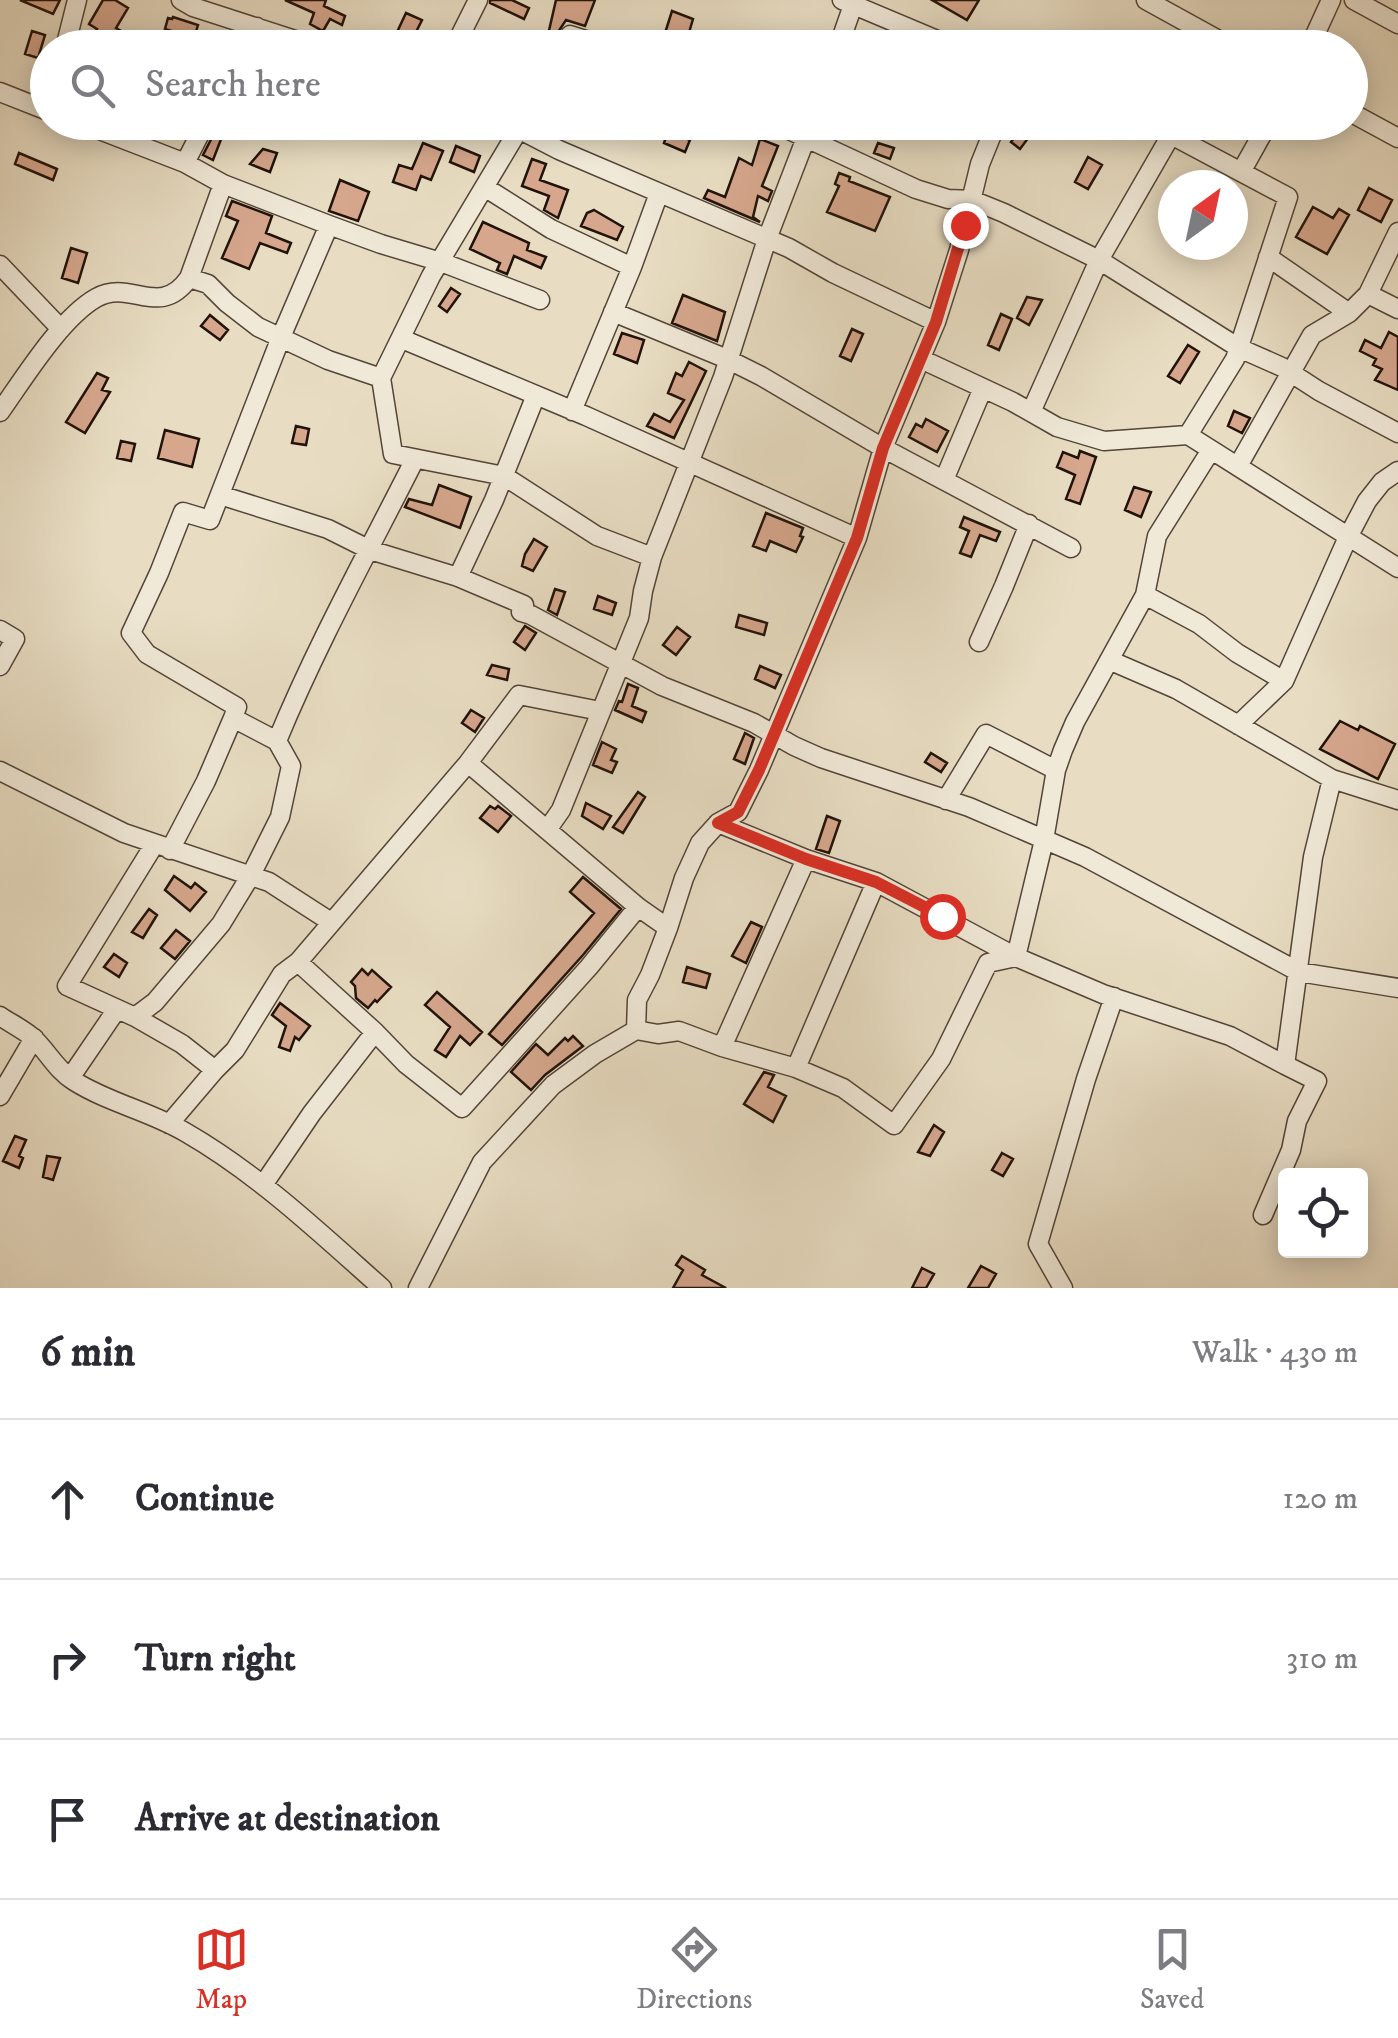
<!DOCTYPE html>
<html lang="en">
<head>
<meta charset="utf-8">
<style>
	:root { --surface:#fff; --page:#f7f7f7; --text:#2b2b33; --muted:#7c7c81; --line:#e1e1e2; --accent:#d93025 }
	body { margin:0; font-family:"IM FELL DW Pica",serif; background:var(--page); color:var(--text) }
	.controls { position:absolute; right:30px; bottom:30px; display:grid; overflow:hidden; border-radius:10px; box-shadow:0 5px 25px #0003 }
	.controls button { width:90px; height:90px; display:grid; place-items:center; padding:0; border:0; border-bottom:2px solid var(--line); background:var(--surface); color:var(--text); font:50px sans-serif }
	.compass { position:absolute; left:1158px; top:170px; width:90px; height:90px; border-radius:50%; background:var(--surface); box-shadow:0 5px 25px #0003; rotate:33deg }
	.stop { position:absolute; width:30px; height:30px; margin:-22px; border:8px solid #d93025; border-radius:50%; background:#fff }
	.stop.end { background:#d93025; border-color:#fff; box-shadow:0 2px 10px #0008 }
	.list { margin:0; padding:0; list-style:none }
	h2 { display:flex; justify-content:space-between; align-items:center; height:130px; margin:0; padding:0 40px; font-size:42px }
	h2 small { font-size:32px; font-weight:400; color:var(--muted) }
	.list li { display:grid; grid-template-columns:65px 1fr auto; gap:30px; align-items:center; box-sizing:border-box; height:160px; padding:0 40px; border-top:2px solid var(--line) }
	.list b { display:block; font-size:38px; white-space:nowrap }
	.list em { font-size:32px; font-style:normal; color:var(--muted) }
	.icon { flex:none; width:55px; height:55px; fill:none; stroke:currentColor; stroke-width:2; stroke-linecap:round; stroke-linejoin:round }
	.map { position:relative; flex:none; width:1398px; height:1288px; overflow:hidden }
	.search { position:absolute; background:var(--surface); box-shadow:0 5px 25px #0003; left:30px; right:30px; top:30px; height:110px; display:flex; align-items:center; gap:25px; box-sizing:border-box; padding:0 35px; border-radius:55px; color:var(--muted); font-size:38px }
	.sheet { height:610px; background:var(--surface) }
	nav { display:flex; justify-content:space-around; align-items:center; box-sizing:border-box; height:140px; border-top:2px solid var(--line); background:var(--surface); font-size:28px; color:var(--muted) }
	nav a { display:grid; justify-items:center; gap:5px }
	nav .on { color:var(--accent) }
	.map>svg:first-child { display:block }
	.building { fill:#d6a78d; stroke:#21120a; stroke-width:2.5 }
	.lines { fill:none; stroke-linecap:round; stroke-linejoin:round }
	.street-casing { stroke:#534538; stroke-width:21 }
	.street { stroke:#f0e9d8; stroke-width:18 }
	.route { stroke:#d93025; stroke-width:12 }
</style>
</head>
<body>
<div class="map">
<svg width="1398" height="1288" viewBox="0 0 1398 1288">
	<rect width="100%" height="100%" fill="#e8ddc3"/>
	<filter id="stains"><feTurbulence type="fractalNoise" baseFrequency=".002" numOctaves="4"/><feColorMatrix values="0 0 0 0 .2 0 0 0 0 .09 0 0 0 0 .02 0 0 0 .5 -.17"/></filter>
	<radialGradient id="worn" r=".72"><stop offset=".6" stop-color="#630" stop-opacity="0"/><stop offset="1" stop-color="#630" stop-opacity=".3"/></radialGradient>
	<path class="building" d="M20,0H60L53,14Z
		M103,0H115L128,8L116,28L151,48H88L97,29L89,24Z
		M285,0H326L324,6L345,16L342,25L330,19L323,31L310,24L314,13Z
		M490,0H512L529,8L524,19L490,3Z
		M556,0H595L585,26L566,20L558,32L559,48H545Z
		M932,0H979L967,20Z
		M672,11L693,19L688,36L666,30Z
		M406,13L422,20L414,36L398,30Z
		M173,17L198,25L194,38L165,29L168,18L172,19Z
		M32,31L45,35L38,58L25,54Z
		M808,32L827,41L826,48H800Z
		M1026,122H1040L1020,149L1011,142Z
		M218,126L225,129L213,160L203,155Z
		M668,131L690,140L685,152L664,143Z
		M760,139L778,146L762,186L772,191L768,201L758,196L753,217L760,222L704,198L708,190L725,197L739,158L752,165Z
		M423,143L443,151L431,180L421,176L416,190L393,182L399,165L412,169Z
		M878,143L894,148L890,159L874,153Z
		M456,146L480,156L474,172L450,162Z
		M263,149L277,153L270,172L250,164Z
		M19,153L57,169L53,180L15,164Z
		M1088,157L1102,165L1088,189L1075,182Z
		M532,159L546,164L540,180L568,190L558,218L544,210L549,196L522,186Z
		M839,173L850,177L849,181L890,197L875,231L827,212L839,186L835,184Z
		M340,180L369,192L358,221L329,211Z
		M1369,188L1392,200L1381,222L1358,210Z
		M232,201L272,216L266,233L291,243L287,253L260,243L249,269L222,258L238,221L226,216Z
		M1313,207L1333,218L1339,209L1349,215L1327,254L1296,237Z
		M594,210L623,227L617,240L581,226L587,213Z
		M483,222L529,243L527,250L546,257L541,268L514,256L507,274L497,270L500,263L470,249Z
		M71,248L87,253L78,283L62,278Z
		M451,288L460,294L447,312L439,306Z
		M683,295L725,312L717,341L672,323Z
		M1027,297L1042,300L1029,325L1017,318Z
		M1001,314L1012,319L999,350L988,345Z
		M210,315L228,330L220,340L201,326Z
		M852,329L863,334L851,361L840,356Z
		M1389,332L1398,337V390L1375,380L1382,369L1373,365L1376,359L1360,351L1365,340L1381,348Z
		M622,333L644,340L637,363L614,354Z
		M1188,345L1199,352L1180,383L1168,376Z
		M689,362L706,371L674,438L647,426L654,414L670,422L684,400L668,393L676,373L682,376Z
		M97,373L108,378L102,390L110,392L85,433L66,422Z
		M1234,411L1250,418L1242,433L1228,426Z
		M926,419L948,431L937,452L909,437L916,424L922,427Z
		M296,426L309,429L306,445L292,443Z
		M165,430L199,439L192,467L158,458Z
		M121,441L135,444L131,461L117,458Z
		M1080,451L1096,457L1080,504L1066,499L1075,475L1057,467L1063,452L1078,458Z
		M439,485L471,497L460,528L405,507L409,499L432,505Z
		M1134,487L1151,492L1141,517L1125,510Z
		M766,513L803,528L800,536L803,537L796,552L770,541L766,551L753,546Z
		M964,517L1000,532L996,541L980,535L971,557L960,553L969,531L960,527Z
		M534,539L547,547L533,571L522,566L525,554Z
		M555,589L565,592L557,615L548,610Z
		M598,596L616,603L612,615L594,609Z
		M739,615L767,623L764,635L736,627Z
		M525,626L536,633L525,650L514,642Z
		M677,627L690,637L676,655L663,645Z
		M492,665L509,669L507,680L487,675Z
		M760,666L781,675L775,688L755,679Z
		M628,684L638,688L632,706L646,712L642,722L615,710L619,701L622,702Z
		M471,710L484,718L475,732L462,723Z
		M1340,721L1358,730L1360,726L1395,744L1378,779L1320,749Z
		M745,733L754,738L745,764L734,759Z
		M602,742L616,749L611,760L617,762L612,773L593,765Z
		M931,753L947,763L941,772L925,762Z
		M638,792L645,797L623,833L613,827Z
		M586,803L611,816L603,829L582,816Z
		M490,806L495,809L498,806L511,816L498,832L480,818Z
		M827,816L840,821L829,853L816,849Z
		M174,876L191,888L195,883L206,892L190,911L165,890Z
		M583,877L621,909L583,955L502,1045L489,1034L594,913L570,892Z
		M149,909L157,915L143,938L132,932Z
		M751,922L762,927L746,963L732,956Z
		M176,930L190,941L175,959L161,948Z
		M114,954L127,963L119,977L104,967Z
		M687,967L710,974L706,988L683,982Z
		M362,969L368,975L372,970L391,987L377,1002L375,1000L368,1008L356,998L355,986L351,982Z
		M437,992L482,1032L470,1045L460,1036L446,1057L435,1050L450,1027L425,1005Z
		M280,1003L310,1026L299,1040L295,1037L290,1051L279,1047L286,1026L272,1015Z
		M573,1036L583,1046L545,1075L531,1090L511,1072L536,1044L548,1055L565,1038L568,1041Z
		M764,1072L774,1075L768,1087L786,1096L773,1122L744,1104Z
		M934,1125L944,1132L930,1156L918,1152Z
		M15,1136L26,1140L19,1156L23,1158L19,1168L3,1161Z
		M1002,1153L1013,1159L1003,1176L992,1170Z
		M47,1156L60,1158L53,1180L43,1177Z
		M682,1256L705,1270L702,1275L726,1288H673L683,1270L676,1265Z
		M981,1266L996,1274L988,1288H968Z
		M922,1268L934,1274L926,1288H912Z"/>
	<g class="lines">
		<g class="street-casing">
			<path id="street" d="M181,0L193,7L320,48
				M842,0L956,48
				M1146,0L1233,48
				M1354,0L1398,24
				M570,35L611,48
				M65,48L77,0
				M246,48L257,27
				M454,48L478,0
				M838,48L853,5
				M1309,48L1331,0
				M0,92L48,111
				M1350,112L1398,138
				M79,122L185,163L223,184L329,225L381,244L441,262L540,300
				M505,122L559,150L789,248L833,273L936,322
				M772,122L916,189L948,199L972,200L1004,213L1099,260L1239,348L1282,367L1319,391L1398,433
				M1147,122L1288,197L1235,359L1188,435
				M519,129L431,276L381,378L393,454L504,476L597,536L652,557
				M185,163L206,122
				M1241,172L1269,122
				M223,184L189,278L208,284L227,303L258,327L328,360L381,378
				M486,188L551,229L632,267
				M1268,257L1349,313
				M0,265L61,329
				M1368,294L1398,309
				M613,312L727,359L761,376L883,448L1071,548
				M402,339L586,416L857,538
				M921,359L1013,402L1057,427L1104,441L1188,435L1398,568
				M572,411L632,267L659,193
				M0,412C24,378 61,318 96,298C131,278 159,320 189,278
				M1031,412L1099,260L1171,135
				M1238,466L1312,335L1349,313L1368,294L1398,232
				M944,480L983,388
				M220,495L328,529L370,550L458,577L524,605L521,612L531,615L662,686L754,723L794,746L821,758L969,807L1085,857L1299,972L1398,988
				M458,577L494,500L536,395
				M1145,595L1199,624L1237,653L1284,681
				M0,630L15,639L0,666
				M979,642L1004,586L1029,524
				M1109,660L1176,689L1332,779L1398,800
				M1238,725L1284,681L1348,537L1367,501L1382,482L1398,471
				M277,741C317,644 368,552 415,459
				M468,763L638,907L668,928
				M0,771L124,833L269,882L331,922
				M946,800L986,734L1056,770
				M718,823L806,859L876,882L1016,957L1103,994L1230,1036L1285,1065
				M547,830L561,810L639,618L643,591L652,557L723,377L767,239L812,122
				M154,845L67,986L135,1017L182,1044L215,1070
				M170,850L206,781L233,718
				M298,962L375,1032L406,1064L462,1108L589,967L638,907
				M0,1016C10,1023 23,1029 32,1037C47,1050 55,1069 74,1081C109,1103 149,1111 185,1132C258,1174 319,1232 382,1288
				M135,1017L155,1002L221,924L251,875L280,817L291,766L277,741L233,718L237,707L147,654L131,633L159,573L183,512L210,520L281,337L329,225
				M636,1030L658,1034L679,1031L722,1047L796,1068L843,1088L894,1125L941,1059L988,963L1016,957L1044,840L1056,770L1063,750L1075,722L1145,595L1157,536L1211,450
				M722,1047L806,859
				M796,1068L876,882
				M70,1078L117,1009
				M0,1096L34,1038
				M169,1124L215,1070L235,1050L282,974L298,962L468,763L519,695L600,711
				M263,1185L312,1113L375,1032
				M1263,1215L1291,1150L1297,1121L1317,1081L1285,1065L1313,857L1332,779
				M418,1288L482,1162L553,1085L595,1054L636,1030L637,1000L650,975L668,928L684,878L700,843L718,823L738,812L759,770L857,538L883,448L936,322L959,250L980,164L997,122
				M1063,1288L1038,1244L1086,1079L1114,997"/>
		</g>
		<use href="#street" class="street"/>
	</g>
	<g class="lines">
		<path class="route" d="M942,916L876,882L806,859L718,823L738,812L759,770L857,538L883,448L936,322L965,225"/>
	</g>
	<rect width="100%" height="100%" filter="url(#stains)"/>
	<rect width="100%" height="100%" fill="url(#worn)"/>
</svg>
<div class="controls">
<button><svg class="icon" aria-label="locate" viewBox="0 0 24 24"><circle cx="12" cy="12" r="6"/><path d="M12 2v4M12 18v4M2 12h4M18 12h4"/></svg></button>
</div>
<svg class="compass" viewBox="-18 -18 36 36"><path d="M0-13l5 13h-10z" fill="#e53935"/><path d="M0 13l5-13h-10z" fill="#7c7c81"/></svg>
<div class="stop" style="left:942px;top:916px"></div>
<div class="stop end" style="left:965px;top:225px"></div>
<div class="search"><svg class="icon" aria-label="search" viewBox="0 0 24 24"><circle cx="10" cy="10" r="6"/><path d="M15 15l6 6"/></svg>Search here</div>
</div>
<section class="sheet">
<h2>6 min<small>Walk · 430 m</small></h2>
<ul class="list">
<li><svg class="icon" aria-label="ahead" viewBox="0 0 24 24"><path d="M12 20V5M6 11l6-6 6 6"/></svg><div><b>Continue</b></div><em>120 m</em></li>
<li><svg class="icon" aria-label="right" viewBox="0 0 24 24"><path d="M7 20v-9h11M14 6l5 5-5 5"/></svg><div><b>Turn right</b></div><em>310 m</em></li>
<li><svg class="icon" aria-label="arrive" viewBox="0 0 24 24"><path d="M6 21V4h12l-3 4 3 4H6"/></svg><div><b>Arrive at destination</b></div></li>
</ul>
</section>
<nav>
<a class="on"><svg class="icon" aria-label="map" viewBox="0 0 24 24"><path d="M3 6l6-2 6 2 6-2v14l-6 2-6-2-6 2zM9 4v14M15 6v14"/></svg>Map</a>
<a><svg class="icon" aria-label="directions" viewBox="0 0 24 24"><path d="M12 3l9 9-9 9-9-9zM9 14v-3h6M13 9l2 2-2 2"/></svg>Directions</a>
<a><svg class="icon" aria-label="saved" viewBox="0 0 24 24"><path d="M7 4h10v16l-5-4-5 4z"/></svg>Saved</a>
</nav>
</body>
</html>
